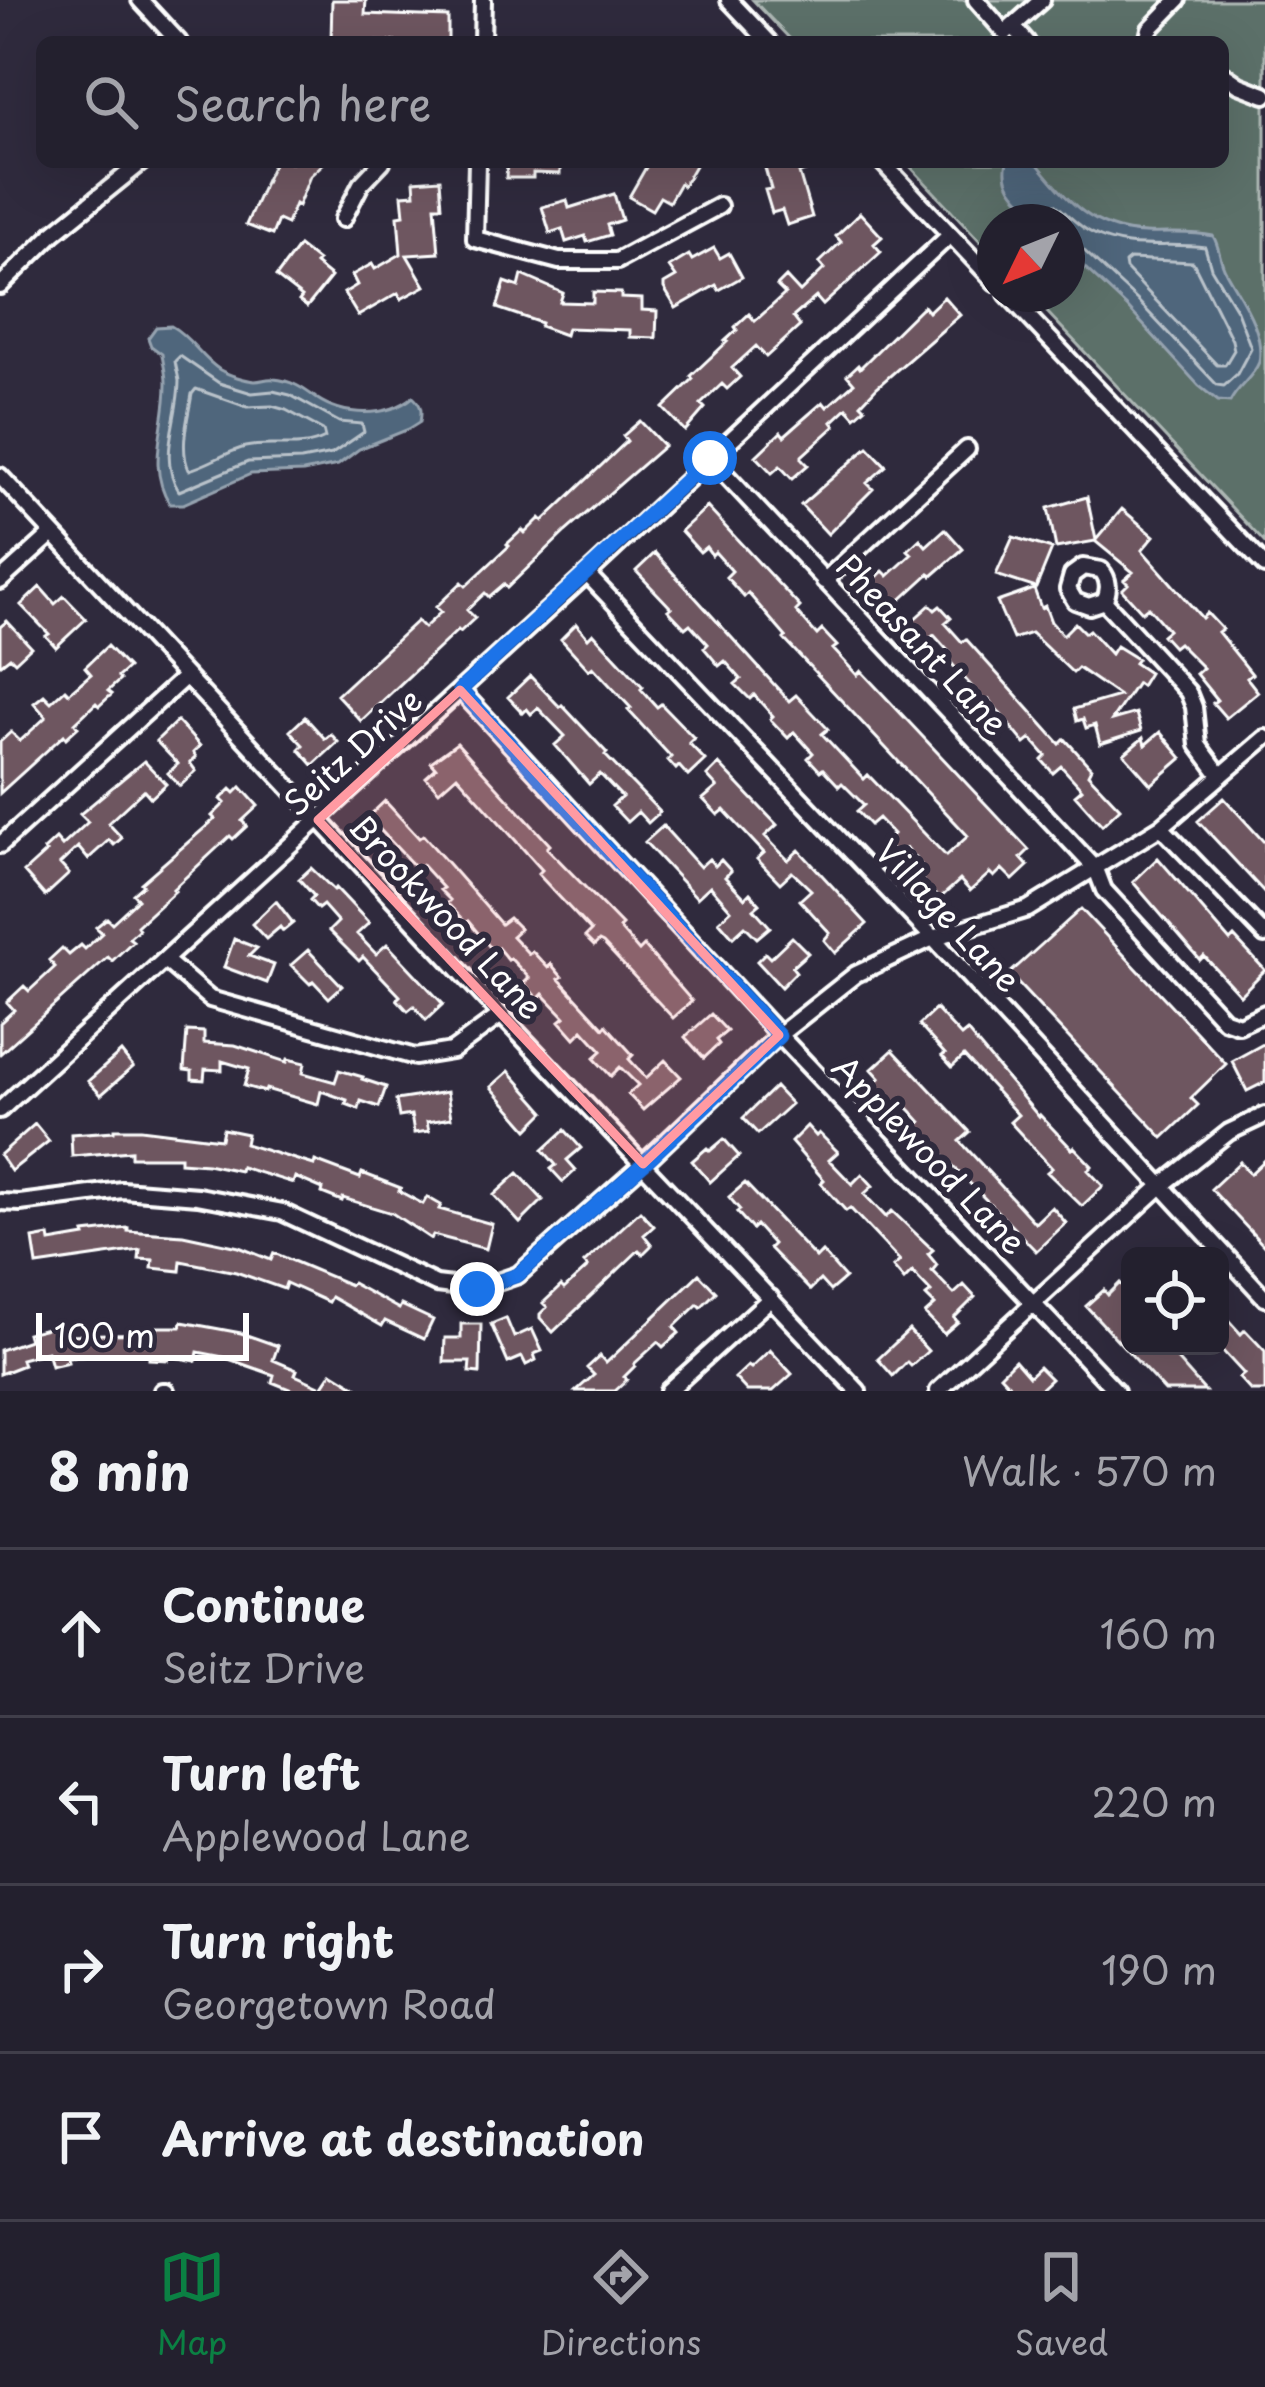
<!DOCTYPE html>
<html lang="en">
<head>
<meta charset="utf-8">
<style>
	:root { --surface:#23202e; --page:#2f2d3a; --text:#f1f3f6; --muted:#a3a3aa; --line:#403e4a; --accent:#0b8043 }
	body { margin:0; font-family:"Playpen Sans",sans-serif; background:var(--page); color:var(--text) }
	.controls { position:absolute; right:36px; bottom:36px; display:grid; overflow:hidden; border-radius:18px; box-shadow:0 12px 48px #0002 }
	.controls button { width:108px; height:108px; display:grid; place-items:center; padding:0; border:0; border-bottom:3px solid var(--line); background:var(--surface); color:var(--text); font:60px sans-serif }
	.compass { position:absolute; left:977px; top:204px; width:108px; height:108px; border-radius:50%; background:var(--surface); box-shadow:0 12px 48px #0002; rotate:227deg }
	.scale { position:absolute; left:36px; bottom:30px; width:213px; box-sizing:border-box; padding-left:12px; border:6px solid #fff; border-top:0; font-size:33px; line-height:42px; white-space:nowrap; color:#fff; -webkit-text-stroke:9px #2f2a3d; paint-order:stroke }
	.stop { position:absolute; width:36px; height:36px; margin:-27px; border:9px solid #1a73e8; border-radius:50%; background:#fff }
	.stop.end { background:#1a73e8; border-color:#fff; box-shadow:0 3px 12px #0008 }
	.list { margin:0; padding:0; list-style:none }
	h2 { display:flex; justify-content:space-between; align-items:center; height:156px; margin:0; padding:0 48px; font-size:51px }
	h2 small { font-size:39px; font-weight:400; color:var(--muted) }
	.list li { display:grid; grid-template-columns:78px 1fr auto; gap:36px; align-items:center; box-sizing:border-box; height:168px; padding:0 48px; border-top:3px solid var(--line) }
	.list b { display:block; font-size:45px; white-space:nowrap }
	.list p { margin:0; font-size:39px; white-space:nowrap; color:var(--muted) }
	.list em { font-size:39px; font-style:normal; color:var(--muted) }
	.icon { flex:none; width:66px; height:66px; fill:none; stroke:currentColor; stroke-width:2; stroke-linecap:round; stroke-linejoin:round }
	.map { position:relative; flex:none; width:1265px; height:1391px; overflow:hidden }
	.search { position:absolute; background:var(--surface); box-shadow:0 12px 48px #0002; left:36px; right:36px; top:36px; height:132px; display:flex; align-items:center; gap:30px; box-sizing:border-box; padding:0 42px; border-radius:18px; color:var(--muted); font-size:45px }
	.sheet { height:828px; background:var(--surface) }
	nav { display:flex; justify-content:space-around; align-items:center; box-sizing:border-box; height:168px; border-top:3px solid var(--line); background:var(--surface); font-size:33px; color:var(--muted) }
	nav a { display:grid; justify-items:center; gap:6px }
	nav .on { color:var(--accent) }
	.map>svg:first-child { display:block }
	.green { fill:#5b6f69; stroke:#adb7b4; stroke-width:3 }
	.water { fill:#50667b; stroke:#96a3b0; stroke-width:3 }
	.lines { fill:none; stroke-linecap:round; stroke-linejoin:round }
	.shore { stroke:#b9c2ca; stroke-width:3 }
	.building { fill:#6e5660; stroke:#fff; stroke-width:3 }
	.minor-casing { stroke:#fff; stroke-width:22 }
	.minor { stroke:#2f2a3d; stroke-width:14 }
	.route { stroke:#1a73e8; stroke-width:15 }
	.marked { fill:#ff9aa2; fill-opacity:0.2; stroke:#ff9aa2; stroke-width:9; stroke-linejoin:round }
	.labels { text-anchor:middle; stroke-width:12; stroke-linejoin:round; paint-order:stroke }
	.street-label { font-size:33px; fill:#fff; stroke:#2f2a3d }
</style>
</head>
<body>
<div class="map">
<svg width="1265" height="1391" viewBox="0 0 1265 1391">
	<rect width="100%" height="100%" fill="#2f2a3d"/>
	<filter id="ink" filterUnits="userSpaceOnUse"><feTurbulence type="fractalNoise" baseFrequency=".00833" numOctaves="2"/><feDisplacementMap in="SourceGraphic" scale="24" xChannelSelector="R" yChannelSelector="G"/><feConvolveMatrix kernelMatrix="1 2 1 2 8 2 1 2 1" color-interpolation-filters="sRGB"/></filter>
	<g filter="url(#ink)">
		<path class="green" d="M753,0H1265V543L1030,294H1067V222H995V257L906,162H1223V42H793Z"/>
		<path class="water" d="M1007,162H1036C1067,200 1092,231 1145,233C1167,234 1191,231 1213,236C1220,247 1219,260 1226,272C1240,298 1265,330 1259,362C1253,378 1237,387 1230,402L1218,401L1199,386L1128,308L1068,252L1067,222H1042C1026,203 1000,189 1007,162Z
			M171,326C190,336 201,358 220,370C229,375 245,380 255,381C263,381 266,378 274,379C291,380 304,389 316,398C344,417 387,418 413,397C422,405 422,411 420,422L409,429L359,449L338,465L303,472L251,474L183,504H170C145,464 167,425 166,382C166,373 163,363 162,354L151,346L148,338L156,327Z"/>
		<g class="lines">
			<path class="shore" d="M1050,222L1048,208L1055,204C1068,214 1078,226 1092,233C1127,252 1168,242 1205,247L1211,268L1237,311L1251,348L1237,374L1224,386L1217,385L1137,300L1079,246L1067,243
				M1130,259L1193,262L1232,340L1234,350L1225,365H1217L1126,269L1125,263Z
				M180,356L219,383L252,393L273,391L290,395L339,422L362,424L364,432L332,454L301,460L248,462L179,491C157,457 179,418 179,381C178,374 176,368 175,361Z
				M196,389L247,407L272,406L286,410L323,430L325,438C300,451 272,441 245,447C226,452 208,465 189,470C179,448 188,418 192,394Z"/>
		</g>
		<path class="building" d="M332,0H366L365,14L448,17V42L331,41Z
			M274,162H325L310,176L298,206L295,204L287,224L278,220L272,235L246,225Z
			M507,162H560V174L533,173V178H506Z
			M649,162H697L683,186L680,183L669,202L660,197L652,210L629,197Z
			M777,162H825V165L799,173L812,217L787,225L782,210L772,213L765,190L771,189L765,168L778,165Z
			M440,179L442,206H435L439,253L407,255L425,286L401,299L398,293L358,316L344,293L357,285L352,275L372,264L375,269L401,254L398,216L404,215L402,195L415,194L414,181Z
			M614,194L622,220L607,225L610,235L587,242L585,236L566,242L562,229L550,233L542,207L567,200L569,208Z
			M860,213L882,237L874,244L881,252L823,305L816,297L793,317L800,326L766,357L756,346L732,368L740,377L727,389L722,384L701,404L705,408L685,431L663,408L693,379L691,376L727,342L725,341L737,330L735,327L749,314L755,321L785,294L777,286L786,277L800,292L824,269L819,263L841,242L836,236Z
			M299,246L318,261L315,264L331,277L307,307L299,301L302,297L276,277Z
			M714,248L720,258L729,253L742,277L719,290L716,285L676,308L664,288V284L676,277L669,267L689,255L692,260Z
			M522,275L563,293L560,302L593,303V292L621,293V298L642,299V310L657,311L656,338L630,337V330L567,328L565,335L540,326L541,323L497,308L505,282L519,287Z
			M944,297L960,315L877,387L861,404L865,408L855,417L847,408L832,422L835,426L802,456V459L808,465L792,479L780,466L772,473L756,456L781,432L784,436L823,402L827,407L854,383L847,375L858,365L860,368L923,306L928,312Z
			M640,421L664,446L565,532L507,588L504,584L489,597L485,593L467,610L475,618L460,632L458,630L361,721L337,695L417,621L424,628L441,612L436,607L462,582L466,586L509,546L507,544L522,530L525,533L540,518L543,521L627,441L623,436Z
			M868,447L886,466L867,483L873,489L828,534L801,505Z
			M1087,497L1096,540L1122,509L1154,536L1142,550L1202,618L1207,613L1222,629L1218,632L1252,674L1247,678L1258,692L1226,718L1213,703L1217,700L1196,674L1203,668L1178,643L1173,647L1162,635L1168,630L1148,607L1142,612L1122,590L1128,584L1124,580L1133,572L1095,541L1056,548L1048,508Z
			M707,507L800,607L796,611L817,635L822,630L837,646L833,649L857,675L861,671L1029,850L1021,858L1028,866L1013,880L1002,869L994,877L990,873L970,891L960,880L939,899L914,871L921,865L906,848L898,856L885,842L893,834L878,818L870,825L857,811L864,805L842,783L839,786L823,769L820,771L808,758L813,753L794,732L788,738L770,719L773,716L754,695L750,699L735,684L741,679L725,661L719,666L704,648L708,644L690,624L685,628L668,610L671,608L636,571L655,553L789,701L796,695L828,729L822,734L864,779L868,775L946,856L968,836L784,639L786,637L748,593L744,597L726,577L732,571L715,552L712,555L706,547L700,552L681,531Z
			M945,529L963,549L932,576L929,574L895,605L873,581L883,571L888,576L912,554L908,550L920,539L926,546Z
			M1013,537L1052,549L1036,588L996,575Z
			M40,587L55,604L64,596L86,619L56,647L46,636L49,634L21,605Z
			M1034,589L1041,608L1045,606L1051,622L1063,635L1075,623L1085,633L1089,630L1111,654L1116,646L1137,659L1134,663L1149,673L1141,686L1137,683L1112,720L1136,713L1141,731L1100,744L1095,725L1086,728L1083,719L1077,721L1074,709L1119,696L1078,668L1073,673L1031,633L1013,639L997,602Z
			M930,605L935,610L940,606L951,618L945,623L962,642L966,639L1060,744L1065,739L1091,768L1088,774L1120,808L1102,825L1075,795L1082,789L1061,766L1053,773L1042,760L1046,756L1031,739L1025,744L989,700L986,703L946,657L950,653L934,635L928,640L911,622Z
			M7,621L31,647L15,662L10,657L0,665V627Z
			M576,624L588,638L593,633L643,687L641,689L657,707L661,704L694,738L689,743L705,760L688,776L679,766L676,769L668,760L671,757L628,710L631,708L593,667L589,670L561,639Z
			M107,646L128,668L118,677L120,680L108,691L112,694L99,706L96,703L75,723L78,727L66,738L64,735L0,793V742L11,732L20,741L46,717L34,703L44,695L51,702L65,689L69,693L91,674L85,667Z
			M530,676L560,707L562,705L607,753L605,755L660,812L648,823L638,812L627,822L612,806L622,797L600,774L589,784L555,745L565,736L538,708L531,714L527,709L523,713L508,697Z
			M305,717L325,739L331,734L338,742L313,765L299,749L303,745L290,731Z
			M177,721L200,746L193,753L196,757L190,763L196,771L180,786L168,773L178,764L156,741Z
			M1160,732L1182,758L1151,785L1124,754L1143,738L1145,745Z
			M457,743L550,845L547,848L622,925L619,928L639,951L644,946L692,1001L673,1018L603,943L599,941L594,946L585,937L591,931L538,874L542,870L457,775L439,791L426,777L436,768L431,762Z
			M144,761L166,784L151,798L144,790L108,823L122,838L114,845L109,840L88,859L78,847L60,864L69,874L45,896L24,872L46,852L44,850L56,839L62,846L88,822L80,814Z
			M719,764L777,825L765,836L788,860L799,850L867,924L835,953L824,940L830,933L800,900L811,890L792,872L780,883L757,859L764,853L724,810L718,815L703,799L717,787L707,776Z
			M241,787L258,806L242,821L247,826L233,839L230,836L173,889L175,891L137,926L139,929L129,938L133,941L112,961L108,957L0,1054V1023L14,1010L7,1002L24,986L29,991L55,967L49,960L62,948L69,955L81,945L85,949L102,933L96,927L107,918L112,923L138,899L133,894L143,885L141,883L215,819L212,816L225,803L221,799L231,789L235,793Z
			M1224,798L1265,843V893L1198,821Z
			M385,801L419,838L423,835L501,924L509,918L520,929L512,936L529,954L532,951L548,968L551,964L562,977L559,979L604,1028L606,1025L633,1055L629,1059L646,1078L665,1060L681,1077L643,1110L628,1094L638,1085L620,1067L611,1076L594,1058L602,1051L583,1030L575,1038L560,1021L565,1017L543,994L538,999L524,983L529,978L510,958L508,960L498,948L494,952L468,921L466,923L447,903L450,900L440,890L443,888L422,865L417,869L368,817Z
			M663,826L700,867L709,859L715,866L721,860L731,871L725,877L745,898L750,893L760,904L754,909L770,927L757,938L745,926L733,937L719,921L731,910L710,886L697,898L645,842Z
			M1158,858L1230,941L1234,937L1265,970L1240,995L1204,956L1200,960L1133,882Z
			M311,868L334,890L336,888L369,923L357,934L376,954L387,944L443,1004L426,1020L414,1006L408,1011L397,999L400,996L363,957L359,961L329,931L338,922L323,905L318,909L310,900L314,896L299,879Z
			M276,901L293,923L283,931L280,927L266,939L252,924Z
			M1081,909L1226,1064L1191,1098L1198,1105L1163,1138L1009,974Z
			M792,937L808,953L792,967L796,972L781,987L757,961L765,953L770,958Z
			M234,939L257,948L249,956L274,965L267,983L224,967Z
			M308,950L342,986L329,998L313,981L310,984L291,965Z
			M936,1009L961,1036L967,1031L1039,1117L1040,1115L1072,1149L1074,1147L1092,1166L1088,1170L1103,1186L1082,1206L1047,1172L1052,1168L1010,1122L1018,1115L964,1056L952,1067L942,1056L945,1054L919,1025Z
			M711,1014L727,1031L716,1040L719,1044L704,1058L685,1037Z
			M187,1031L204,1032V1043L235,1045L287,1062L288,1059L305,1063L303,1073L335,1082L339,1070L363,1077L362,1079L386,1087L379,1107L361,1101L359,1109L346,1104L347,1100L321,1091L318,1104L266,1089L265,1092L244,1086L249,1069L222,1061V1070L205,1069L204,1080L192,1079V1071L184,1070Z
			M1265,1043V1082L1247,1091L1232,1061Z
			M893,1050L970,1132L960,1141L1035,1223L1052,1207L1066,1223L1036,1251L915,1127L921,1122L911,1111L900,1100L894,1105L874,1083L880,1078L872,1069Z
			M121,1052L133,1067L101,1095L88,1081Z
			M509,1071L545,1112L528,1129L491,1087Z
			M775,1087L791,1104L758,1134L743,1118Z
			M447,1092L451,1118L427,1122L429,1131L414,1133L411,1115L399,1117L396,1100Z
			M35,1124L49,1141L11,1171L0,1155Z
			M807,1126L816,1136L819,1133L838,1152L829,1160L852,1184L862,1174L873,1186L864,1194L886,1217L892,1211L933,1250L928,1254L937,1265L932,1271L954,1294L964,1285L975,1297L954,1318L958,1322L944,1334L925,1314L935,1305L926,1296L931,1292L912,1272L904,1280L893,1267L900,1261L850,1208L846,1211L821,1183L824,1180L791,1142Z
			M114,1129H141L221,1139L223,1129L247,1134L245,1144L314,1165L315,1161L360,1178L362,1173L401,1188L399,1191L423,1204L427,1197L441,1205L439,1209L492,1224L486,1249L433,1235L431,1239L392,1213L343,1198L342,1201L322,1193L323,1189L295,1177L293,1183L241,1167L240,1171L207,1164L180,1162V1157H131V1151L72,1156L71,1134L114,1131Z
			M565,1130L581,1148L567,1160L576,1170L563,1182L551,1169L556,1165L543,1150Z
			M724,1139L739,1156L710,1182L692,1161L707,1148L710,1151Z
			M1265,1160V1247L1211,1189L1240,1162L1250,1174Z
			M518,1173L543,1200L520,1223L494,1195Z
			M745,1183L816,1258L822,1252L845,1278L830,1291L820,1280L810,1290L769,1248L773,1244L756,1225L752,1229L737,1212L740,1210L729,1197Z
			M640,1211L654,1226L644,1235L652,1245L643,1254L639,1250L553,1332L540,1318V1314L547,1307L543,1303L561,1286L564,1289L588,1267L584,1263Z
			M128,1228V1231L183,1235L239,1247L271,1260L274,1253L350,1285L352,1283L399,1309L401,1305L433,1320L424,1339L385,1321L382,1326L331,1297L328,1302L286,1283L284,1289L236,1272L181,1261L180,1271L152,1268L153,1260L139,1259L140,1250L37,1265L33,1239L49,1236L50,1242L85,1236L84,1233Z
			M699,1274L716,1292L701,1307L698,1304L674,1327L679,1333L663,1347L658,1342L634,1364L635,1366L624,1377L627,1380L615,1391H576L594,1375L587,1368L600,1356L606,1363Z
			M1120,1283L1130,1294V1346H1165L1205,1391H1165L1086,1306L1104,1290L1108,1295Z
			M1220,1311L1241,1334L1245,1330L1265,1351V1391H1251L1239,1378L1244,1374L1220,1348Z
			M506,1318L514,1337L532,1329L542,1351L534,1354L536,1360L526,1365L522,1357L508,1363L491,1324Z
			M182,1322L241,1333L278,1346L273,1360L297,1370L295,1375L322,1387L332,1372L363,1391H294L272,1382L274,1375L223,1357L198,1352L196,1361L168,1356V1360L149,1359V1354L122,1353L67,1357L68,1362L51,1366L47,1352L21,1359L23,1365L0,1374V1350L29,1340L27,1333L59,1325L62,1335L157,1333V1327H181Z
			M461,1324H481L480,1373L469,1372L470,1362H444L445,1338H461Z
			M909,1330L928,1351L911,1366L907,1362L893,1376L878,1359Z
			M770,1350L792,1374L773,1391H747L735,1378L748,1366L751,1368Z
			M1015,1360L1029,1376L1039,1367L1051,1379L1038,1391H1015L1000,1375Z"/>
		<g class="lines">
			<g class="minor-casing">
				<path id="minor" d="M140,0L179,42
					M729,0L769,42
					M976,0L1005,33L1042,0
					M1013,26L1027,42
					M482,42L483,0
					M1147,42L1150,29L1178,0
					M1223,74L1239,85L1265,95
					M477,162L475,239L559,261H617L719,206
					M882,162L995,282
					M343,219L361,184L382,162
					M0,286L54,233L142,162
					M1007,294L1265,566
					M710,458L1096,869L1104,890L1224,1020L1239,1025L1265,1013
					M0,476L501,1015L858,1391
					M587,574L933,938L1265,1298
					M0,581L53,533
					M824,581L967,449
					M1104,601C1110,590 1109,579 1101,570L1083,567L1072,575L1068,589L1075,601L1089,606L1104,601L1188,692L1194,707L1198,745L1221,776
					M460,690L779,1035L1116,1391
					M1161,827L1265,935
					M0,845L186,676
					M166,961L210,999L415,1057L452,1051L501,1015
					M0,1110L587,574L950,235
					M0,1202L20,1203L122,1190L198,1196L282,1212L436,1284L477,1289L518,1275L643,1164L779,1035L856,974L933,938L1028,909L1161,827L1265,738
					M162,1391H166
					M668,1391L771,1298
					M938,1391L1161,1186L1229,1132L1265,1115"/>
			</g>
			<use href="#minor" class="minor"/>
		</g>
	</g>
	<g class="lines" filter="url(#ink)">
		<path class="route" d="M477,1289L518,1275L643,1164L779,1036L460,690L710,458"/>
	</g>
	<path class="marked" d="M460,690L779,1035L643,1164L318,820Z"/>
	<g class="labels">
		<g class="street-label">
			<text transform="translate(922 645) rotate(47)" y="12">Pheasant Lane</text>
			<text transform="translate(353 752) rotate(-42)" y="12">Seitz Drive</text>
			<text transform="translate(948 916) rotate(47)" y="12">Village Lane</text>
			<text transform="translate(446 917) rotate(47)" y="12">Brookwood Lane</text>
			<text transform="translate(929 1155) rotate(46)" y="12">Applewood Lane</text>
		</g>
	</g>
</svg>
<div class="controls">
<button><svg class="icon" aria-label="locate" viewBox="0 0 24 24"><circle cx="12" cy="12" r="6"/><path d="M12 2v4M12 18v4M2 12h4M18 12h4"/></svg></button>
</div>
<svg class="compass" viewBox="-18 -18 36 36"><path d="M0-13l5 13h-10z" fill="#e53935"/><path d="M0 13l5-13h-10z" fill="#a3a3aa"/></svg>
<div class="scale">100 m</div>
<div class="stop" style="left:710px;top:458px"></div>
<div class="stop end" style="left:477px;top:1289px"></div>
<div class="search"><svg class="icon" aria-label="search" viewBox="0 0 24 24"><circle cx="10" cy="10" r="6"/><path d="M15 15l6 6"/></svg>Search here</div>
</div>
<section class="sheet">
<h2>8 min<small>Walk · 570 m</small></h2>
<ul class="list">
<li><svg class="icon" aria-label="ahead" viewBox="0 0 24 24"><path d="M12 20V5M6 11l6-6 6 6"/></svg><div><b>Continue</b><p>Seitz Drive</p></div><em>160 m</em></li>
<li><svg class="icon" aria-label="left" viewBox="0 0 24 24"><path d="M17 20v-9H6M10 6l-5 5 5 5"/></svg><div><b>Turn left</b><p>Applewood Lane</p></div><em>220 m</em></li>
<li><svg class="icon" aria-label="right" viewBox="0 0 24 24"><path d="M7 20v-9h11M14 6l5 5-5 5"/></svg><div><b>Turn right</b><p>Georgetown Road</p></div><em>190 m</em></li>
<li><svg class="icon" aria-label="arrive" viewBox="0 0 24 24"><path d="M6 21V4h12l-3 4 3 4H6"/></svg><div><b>Arrive at destination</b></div></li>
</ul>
</section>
<nav>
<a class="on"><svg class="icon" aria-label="map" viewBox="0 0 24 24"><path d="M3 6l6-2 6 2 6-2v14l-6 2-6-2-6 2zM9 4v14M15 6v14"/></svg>Map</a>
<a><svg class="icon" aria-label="directions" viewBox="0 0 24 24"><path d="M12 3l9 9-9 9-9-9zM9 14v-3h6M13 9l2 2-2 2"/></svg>Directions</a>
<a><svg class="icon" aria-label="saved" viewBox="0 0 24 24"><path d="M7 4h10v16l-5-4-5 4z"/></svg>Saved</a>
</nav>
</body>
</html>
